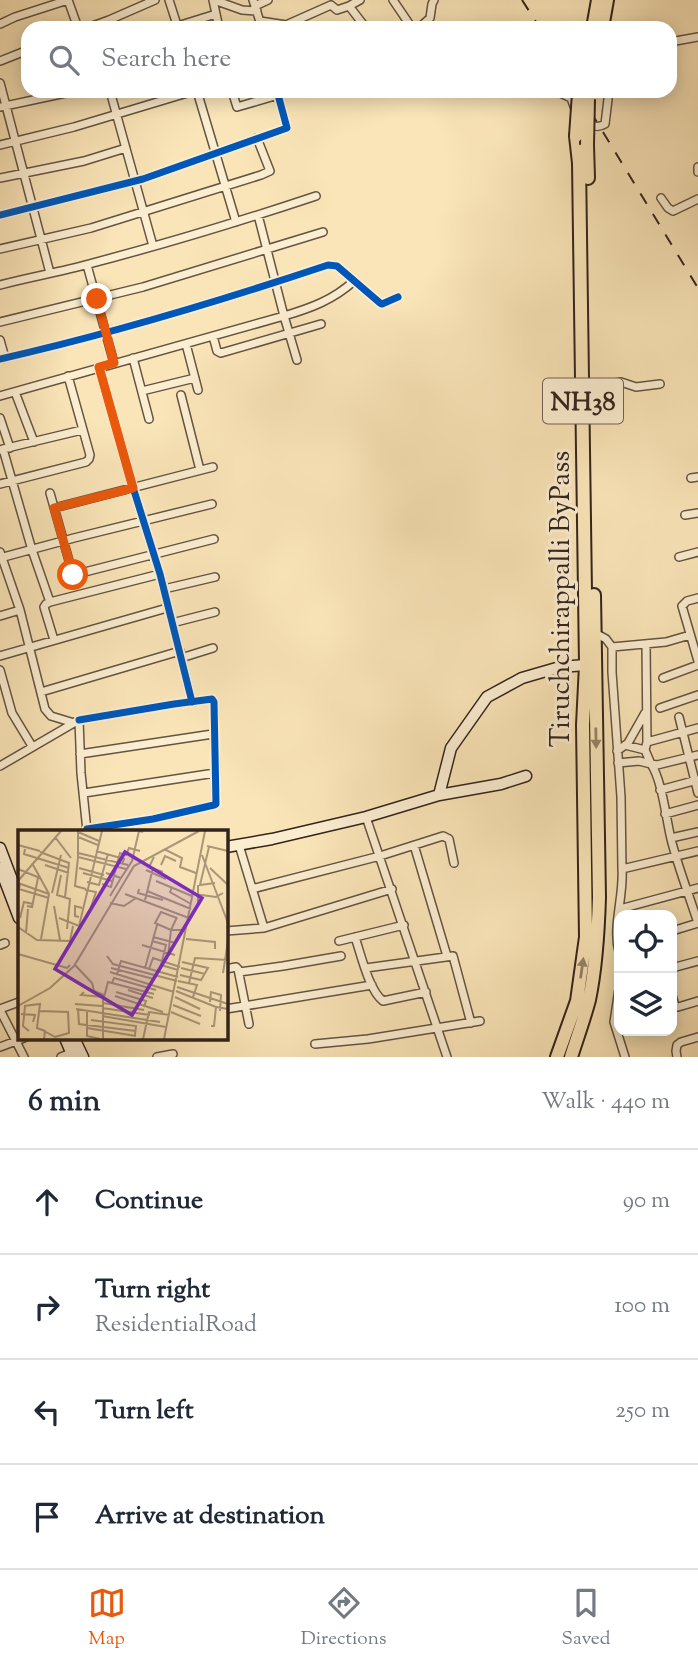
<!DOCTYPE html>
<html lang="en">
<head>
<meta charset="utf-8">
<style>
	:root { --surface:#fff; --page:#f6f6f7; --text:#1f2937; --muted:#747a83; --line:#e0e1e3; --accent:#ea580c }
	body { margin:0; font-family:"Sorts Mill Goudy",serif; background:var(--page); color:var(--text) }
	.controls { position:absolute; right:21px; bottom:21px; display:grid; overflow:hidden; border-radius:14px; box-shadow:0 4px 18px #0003 }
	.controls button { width:63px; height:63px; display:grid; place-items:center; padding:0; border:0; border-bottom:2px solid var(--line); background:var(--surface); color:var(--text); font:35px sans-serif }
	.stop { position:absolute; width:21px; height:21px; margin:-16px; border:5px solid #ea580c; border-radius:50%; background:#fff }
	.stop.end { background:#ea580c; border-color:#fff; box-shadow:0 2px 7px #0008 }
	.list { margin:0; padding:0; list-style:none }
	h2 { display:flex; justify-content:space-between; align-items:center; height:91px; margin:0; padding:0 28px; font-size:30px }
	h2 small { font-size:23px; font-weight:400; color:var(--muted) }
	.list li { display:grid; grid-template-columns:46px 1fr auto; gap:21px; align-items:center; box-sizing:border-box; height:105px; padding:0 28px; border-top:2px solid var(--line) }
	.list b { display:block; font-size:26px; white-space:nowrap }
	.list p { margin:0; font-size:23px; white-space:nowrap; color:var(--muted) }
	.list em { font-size:23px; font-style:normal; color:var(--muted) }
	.icon { flex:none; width:38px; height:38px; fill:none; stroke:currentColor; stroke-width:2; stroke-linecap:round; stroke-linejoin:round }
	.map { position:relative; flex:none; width:698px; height:1057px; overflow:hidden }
	.search { position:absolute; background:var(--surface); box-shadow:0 4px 18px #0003; left:21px; right:21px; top:21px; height:77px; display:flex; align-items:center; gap:18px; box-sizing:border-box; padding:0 24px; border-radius:21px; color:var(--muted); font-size:26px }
	.sheet { height:511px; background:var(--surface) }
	nav { display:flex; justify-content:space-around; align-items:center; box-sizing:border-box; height:98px; border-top:2px solid var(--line); background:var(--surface); font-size:19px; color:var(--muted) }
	nav a { display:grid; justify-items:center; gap:4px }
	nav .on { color:var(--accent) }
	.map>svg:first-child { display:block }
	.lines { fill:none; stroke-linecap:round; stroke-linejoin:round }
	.street-casing { stroke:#645443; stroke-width:10 }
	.secondary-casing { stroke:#32231c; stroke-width:13 }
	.highway-casing { stroke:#32231c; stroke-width:16 }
	.street { stroke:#fceed1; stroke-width:7 }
	.secondary { stroke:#fceed1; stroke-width:10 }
	.highway { stroke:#fae5b8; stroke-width:12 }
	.rail { stroke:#32231c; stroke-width:2; stroke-dasharray:12 12; stroke-linecap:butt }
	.highway-bridge-casing { stroke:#32231c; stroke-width:16; stroke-linecap:butt }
	.highway-bridge { stroke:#fae5b8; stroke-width:12 }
	.cycleway-casing { stroke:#fceed1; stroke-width:11 }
	.cycleway { stroke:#0057b8; stroke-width:7 }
	.oneway { fill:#96846a }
	.route { stroke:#ea580c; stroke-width:9 }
	.labels { text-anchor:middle; stroke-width:6; stroke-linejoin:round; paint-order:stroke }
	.shield { fill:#fceed1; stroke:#6f6052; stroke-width:2 }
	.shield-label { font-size:26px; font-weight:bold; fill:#32231c }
	.street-label { font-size:28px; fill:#32231c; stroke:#fceed1 }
	.inset-road { fill:none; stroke:#aa977a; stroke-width:2 }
	.view { fill:#7b2cbf; fill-opacity:0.15; stroke:#7b2cbf; stroke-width:3.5 }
	.inset-edge { fill:none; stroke:#32231c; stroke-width:3.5 }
</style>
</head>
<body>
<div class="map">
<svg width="698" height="1057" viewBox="0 0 698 1057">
	<rect width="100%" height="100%" fill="#fae5b8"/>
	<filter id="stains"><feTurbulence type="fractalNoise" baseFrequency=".00286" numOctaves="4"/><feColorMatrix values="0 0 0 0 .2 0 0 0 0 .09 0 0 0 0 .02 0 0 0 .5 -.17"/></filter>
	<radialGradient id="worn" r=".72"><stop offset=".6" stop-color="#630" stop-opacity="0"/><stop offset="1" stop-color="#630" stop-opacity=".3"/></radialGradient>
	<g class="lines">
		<g class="street-casing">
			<path id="street" d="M68,0L78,28
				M169,0L178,28
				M213,0L219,28
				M214,0L242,10L257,11
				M253,0L262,28
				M393,0L412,28
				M255,6L268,0
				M349,6L360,0
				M260,21L286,25L331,5L337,10L349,6L366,28
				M0,24L15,17L68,0
				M87,28L109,20L155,0
				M171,28L216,14
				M419,28L430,18L432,4L434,0
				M670,42L698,37
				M0,61L28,50
				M0,83L50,273
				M110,91L153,246
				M197,91L236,222
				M232,91L237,107L278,95
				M556,91L571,98L575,109
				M0,107L75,91
				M589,122C594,127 598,128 605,124L609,91
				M0,145L74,127L194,91
				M698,167V172
				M0,178L84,161L126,148
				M661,198L668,208L673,211L698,199
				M0,215L143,179L287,128L277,91
				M0,249L91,228L261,175L270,171L257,138
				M87,265L114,363
				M0,285C30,277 60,272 89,264C165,244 241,221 316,196
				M0,322L143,287L323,232
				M213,336L217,351L221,353L321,324
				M0,340L5,358
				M186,344L198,390
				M133,358L149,419
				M0,359C111,334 220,301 328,265L337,266L380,303L382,304L398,297
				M297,360L284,316C311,308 333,300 354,281
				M99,367L131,481L160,574L192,702
				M610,384L621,382L636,387L660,384
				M142,391L195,378
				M15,392L34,442
				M181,395L200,470
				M0,396L284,316L258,215
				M0,418L10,448
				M3,449L82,430
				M0,450L3,449L32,550L50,602L160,574
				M691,478L698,477
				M0,484L86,462L89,459L90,455L68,376
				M50,493L73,575L214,539
				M54,508L213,467
				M685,515L698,513
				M0,552L20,610L45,709L51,716L74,723
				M679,557L698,552
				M0,558L74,538L212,504
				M164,589L215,577
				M698,598L687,601L682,606L698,661
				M50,602L46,604L44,607L54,640
				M0,616L20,610
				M172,623L215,612
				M595,633L606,639L612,647V672L621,797L622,869
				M646,644L647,742L645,750L651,764
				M612,647L666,642L690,635
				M0,656L167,608
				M181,658L213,648
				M0,670L12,713L32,746
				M663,678L698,665
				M41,692L180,651
				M660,708L698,695
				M679,717L698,793
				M79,720L174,704L212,699L214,702L216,804L214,805L153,819L87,829
				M647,742L698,728
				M625,745L645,750
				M617,751L628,743L645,713
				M80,754L213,734
				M618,763L639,761L651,764
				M0,766L79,720L81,773L87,831
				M660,790L697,780
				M84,793L215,773
				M665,814L698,805
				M366,817L447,1057
				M671,838L698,832
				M239,845L264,928
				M414,845L447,956
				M252,889L380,856L443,836L449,839L454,863
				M620,909L698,888
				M226,931L264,928L392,889
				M672,931L698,923C689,895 678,867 671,839C666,818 662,780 651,764L657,765L698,755
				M355,937C361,955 369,990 383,1001L426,992
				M339,941L404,925
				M0,945L5,943
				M619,952C612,927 624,896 622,869L698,851
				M366,968L453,956L471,1023
				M672,968L698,961
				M226,969L236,967L238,969L249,1024
				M239,972L283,966L341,956
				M619,989L614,1022L625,1057
				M672,995L675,1006L678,1007L698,1001
				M0,1009L19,1002
				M226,1009L372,985
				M0,1010L24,1057
				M315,1044L368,1039L480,1021
				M0,1047L24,1038
				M61,1057L71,1053
				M157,1057L173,1054
				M677,1057L676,1051L677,1045L681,1042L698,1037"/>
		</g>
		<g class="secondary-casing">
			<path id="secondary" d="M439,795L451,748L487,697L522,678L560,667L586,665L589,662
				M226,847L272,839L366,817L439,795L501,784L526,776
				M0,848L19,898
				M0,868L19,918
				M65,1038L73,1057
				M74,1038L83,1057"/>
		</g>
		<g class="highway-casing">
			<path id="highway" d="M593,28L598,0
				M602,28L607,0
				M587,145L588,178
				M557,1057L577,1001L586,937L583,725L586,665L579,163L576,136
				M571,1057C577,1038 584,1019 589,1000C596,966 598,932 599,897L594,595"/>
		</g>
		<use href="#street" class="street"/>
		<use href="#secondary" class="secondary"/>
		<use href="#highway" class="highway"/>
		<path class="rail" d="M522,0L540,28
			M578,91L698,288"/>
		<g class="highway-bridge-casing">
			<path id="highway-bridge" d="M576,136L579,93
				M587,145L588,99"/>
		</g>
		<use href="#highway-bridge" class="highway-bridge"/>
		<g class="cycleway-casing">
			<path id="cycleway" d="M0,215L143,179L287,128L277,91
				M0,359C111,334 220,301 328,265L337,266L380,303L382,304L398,297
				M99,367L131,481L160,574L192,702
				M79,720L174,704L212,699L214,702L216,804L214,805L153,819L87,829"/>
		</g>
		<use href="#cycleway" class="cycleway"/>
	</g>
	<defs><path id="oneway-solid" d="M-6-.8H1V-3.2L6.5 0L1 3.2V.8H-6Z" transform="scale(1.75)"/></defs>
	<g class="oneway">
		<use href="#oneway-solid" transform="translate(596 738) rotate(89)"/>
		<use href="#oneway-solid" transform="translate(582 968) rotate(-82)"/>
	</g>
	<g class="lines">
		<path class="route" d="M73,575L54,508L133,488L99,367L114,363L97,299"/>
	</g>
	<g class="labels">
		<rect class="shield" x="543" y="378.5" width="80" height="45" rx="5"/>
		<g class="shield-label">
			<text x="583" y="410">NH38</text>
		</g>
		<g class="street-label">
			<text transform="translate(559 599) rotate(-90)" y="10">Tiruchchirappalli ByPass</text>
		</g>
	</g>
	<g transform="translate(18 830)">
		<rect width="210" height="210" fill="#fae5b8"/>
		<path class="inset-road" d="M60,1V27L108,39M60,2L81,11M37,7L53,28M60,7L80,15M0,15L22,21M189,16L210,21M191,17L182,55L197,53M7,19L6,24L51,38M146,19L164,28L162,37L178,43M78,21L106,29L104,34M22,22L51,33L47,67M60,23L110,35M184,25L210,93M60,27L57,56L68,59M136,27L131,37L145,42M14,33L31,64L23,109M27,35L51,43M143,35L147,26L158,31M61,38L86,45M192,38L210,55M0,39L22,48M128,40L148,49M65,43L94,51M88,43L103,48L114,31L121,1L125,2M43,45L39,65L52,69L49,99M0,51L43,1M138,51L174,66M69,52L81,55L90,24M0,53L31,64M2,54L1,59L31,68M84,54L93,57L102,23L108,25L111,18L122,21M180,55V76M154,57L152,62L173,74M121,59L120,63L145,70M67,60L78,62L73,77M129,61L173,79M34,63L43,25M107,64L171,88M176,64L198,67L205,63M92,66L103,48M127,70L135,38M92,73L106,76L118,68M9,76L14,77L20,48M36,76L42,110M61,87L57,86V76L64,78M159,87L153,100H168M2,88L6,72L15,74M41,88L61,96L84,1M0,97L19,110L52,111L55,96M153,100L137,93L143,82L159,88M8,103L10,79M135,107L158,113M168,109L197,112V119M134,111L148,115L143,135L160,140M124,115L157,125M0,124L49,138L52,135M89,126L95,134L159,151M150,126L153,100M57,135L74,153L76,161L86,165M93,138L136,149M127,138L139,95M163,138L187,144M131,139L135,128L162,137M92,142L156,162M205,143L210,111M99,144L103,131L160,147M162,145L183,150L190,138L164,132M160,151L179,155L175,167M94,153L96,148L138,160M171,153L177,128L210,130M159,157L210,174M110,160L135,168M158,161L198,177M66,162L63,165L86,167M98,162L128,171L126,177M97,166L145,182M157,167L182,179M192,172L193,162L203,165L202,181M85,173L126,180M57,174L84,176M155,175L183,186M0,176L32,158L56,136L116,36L181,1M6,176L22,174L19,198L27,201L26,209M7,176L5,196L11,201M84,178L132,185M58,179L142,192M60,179L61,194L118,201M69,180V206L82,209M22,181L50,182L51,203L37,207L28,202M153,182L182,194M3,184L17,185L15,192M84,186L148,197M73,190L118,196L117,205M193,196H196L198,177L210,179M69,198L118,206M85,209V171L90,152L136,164M125,209L131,182L152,185M146,209L187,1"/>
		<path class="view" d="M107,22L184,68L114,185L37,139Z"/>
		<rect width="210" height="210" class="inset-edge"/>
	</g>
	<rect width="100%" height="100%" filter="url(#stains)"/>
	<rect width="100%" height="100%" fill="url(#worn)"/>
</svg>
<div class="controls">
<button><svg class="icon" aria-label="locate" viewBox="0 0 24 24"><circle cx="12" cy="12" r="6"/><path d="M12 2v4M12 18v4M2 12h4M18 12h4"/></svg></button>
<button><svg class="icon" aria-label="layers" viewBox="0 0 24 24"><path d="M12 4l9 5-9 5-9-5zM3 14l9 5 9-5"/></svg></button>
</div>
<div class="stop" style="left:73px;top:575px"></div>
<div class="stop end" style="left:97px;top:299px"></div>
<div class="search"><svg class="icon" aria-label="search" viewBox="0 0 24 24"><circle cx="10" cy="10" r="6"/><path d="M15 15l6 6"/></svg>Search here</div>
</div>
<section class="sheet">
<h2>6 min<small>Walk · 440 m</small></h2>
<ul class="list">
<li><svg class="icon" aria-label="ahead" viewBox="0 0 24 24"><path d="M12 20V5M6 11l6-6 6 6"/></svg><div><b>Continue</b></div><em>90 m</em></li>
<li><svg class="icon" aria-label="right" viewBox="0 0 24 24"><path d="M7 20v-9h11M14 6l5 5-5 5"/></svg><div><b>Turn right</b><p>ResidentialRoad</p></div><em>100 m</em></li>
<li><svg class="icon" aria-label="left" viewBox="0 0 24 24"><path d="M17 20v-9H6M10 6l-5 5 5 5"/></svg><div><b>Turn left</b></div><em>250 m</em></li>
<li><svg class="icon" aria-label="arrive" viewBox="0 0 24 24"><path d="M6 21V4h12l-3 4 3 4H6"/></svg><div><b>Arrive at destination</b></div></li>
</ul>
</section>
<nav>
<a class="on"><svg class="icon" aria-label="map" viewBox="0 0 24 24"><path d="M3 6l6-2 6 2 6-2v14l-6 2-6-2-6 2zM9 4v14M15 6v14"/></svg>Map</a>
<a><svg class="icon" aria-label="directions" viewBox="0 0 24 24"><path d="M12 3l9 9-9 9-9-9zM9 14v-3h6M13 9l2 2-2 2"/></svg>Directions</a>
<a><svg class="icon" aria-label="saved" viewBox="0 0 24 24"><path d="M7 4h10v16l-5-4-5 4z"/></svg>Saved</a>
</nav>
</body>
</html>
